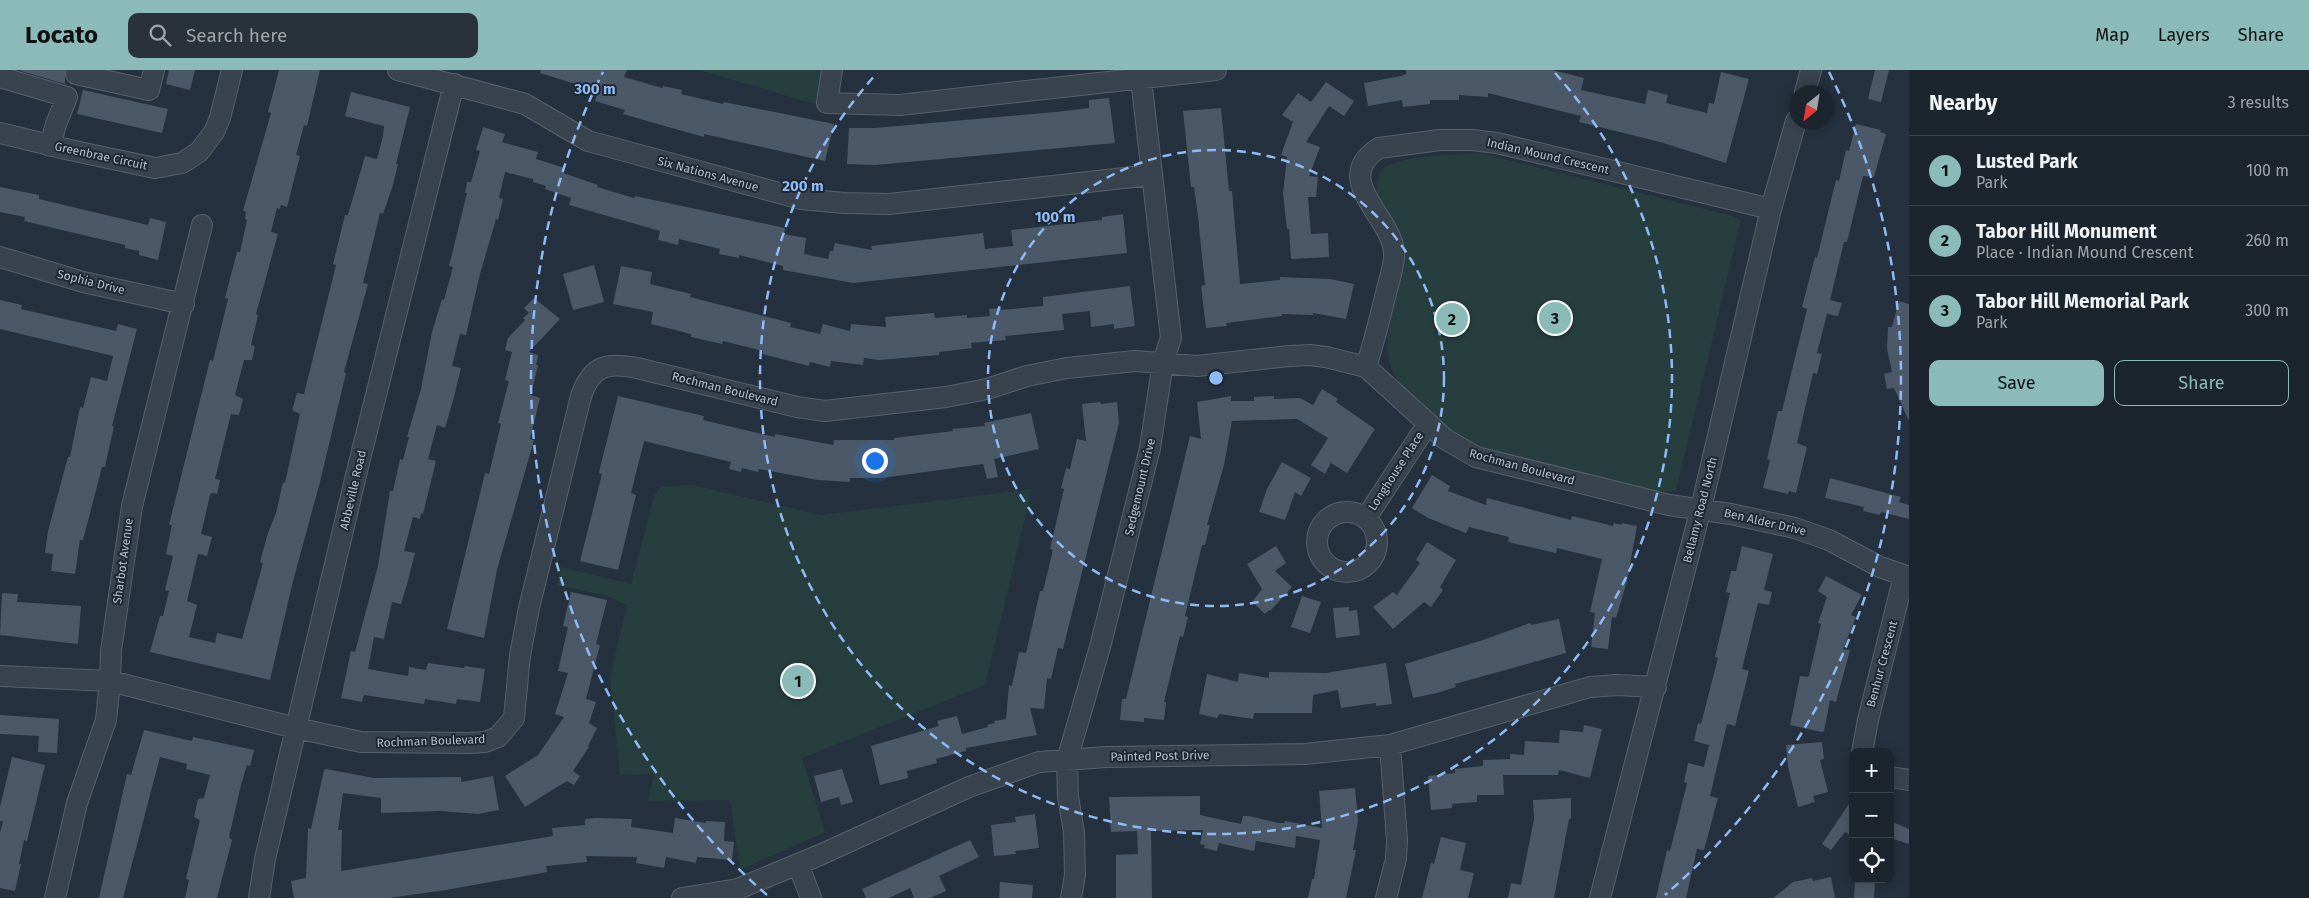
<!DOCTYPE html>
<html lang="en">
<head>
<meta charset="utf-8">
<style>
	:root { --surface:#1c252e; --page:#29313a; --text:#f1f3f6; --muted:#a0a5aa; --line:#3a424a; --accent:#8bbbb9 }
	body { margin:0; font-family:"Fira Sans",sans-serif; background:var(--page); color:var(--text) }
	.controls { position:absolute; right:15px; bottom:15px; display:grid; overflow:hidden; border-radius:10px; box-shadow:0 2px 12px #0003 }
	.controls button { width:45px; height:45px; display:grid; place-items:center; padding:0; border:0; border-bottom:1px solid var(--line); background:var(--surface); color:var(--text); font:25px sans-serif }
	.compass { position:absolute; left:1789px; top:15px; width:45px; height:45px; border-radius:50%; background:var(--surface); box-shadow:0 2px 12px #0003; rotate:210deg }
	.you { position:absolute; left:874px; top:390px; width:18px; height:18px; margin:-12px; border:4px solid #fff; border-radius:50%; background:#1a73e8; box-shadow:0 0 0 8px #1a73e833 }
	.badge { display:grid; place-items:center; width:32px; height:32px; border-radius:50%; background:var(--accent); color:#111; font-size:16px; font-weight:700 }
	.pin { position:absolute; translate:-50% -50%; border:2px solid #fff; box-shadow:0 1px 5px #0006 }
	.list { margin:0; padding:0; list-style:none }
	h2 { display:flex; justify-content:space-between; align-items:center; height:65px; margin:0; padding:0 20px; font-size:21px }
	h2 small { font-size:16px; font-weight:400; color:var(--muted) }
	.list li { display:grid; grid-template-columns:32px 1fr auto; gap:15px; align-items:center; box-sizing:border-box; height:70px; padding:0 20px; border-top:1px solid var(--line) }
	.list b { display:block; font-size:19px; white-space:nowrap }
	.list p { margin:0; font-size:16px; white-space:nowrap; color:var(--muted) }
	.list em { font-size:16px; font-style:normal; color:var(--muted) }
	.actions { display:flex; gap:10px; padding:15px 20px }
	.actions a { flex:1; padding:11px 0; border:1px solid var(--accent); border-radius:10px; text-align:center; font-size:18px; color:var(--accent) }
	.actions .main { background:var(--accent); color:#111 }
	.icon { flex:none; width:28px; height:28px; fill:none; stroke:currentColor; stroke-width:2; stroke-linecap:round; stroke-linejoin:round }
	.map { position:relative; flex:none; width:1909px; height:828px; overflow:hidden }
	header { display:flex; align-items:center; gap:30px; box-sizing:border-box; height:70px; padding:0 25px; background:var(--accent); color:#111 }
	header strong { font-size:24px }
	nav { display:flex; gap:28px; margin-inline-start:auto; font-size:18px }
	.search { width:350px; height:45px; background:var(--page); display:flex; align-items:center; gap:12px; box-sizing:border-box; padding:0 18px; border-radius:10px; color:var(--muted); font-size:19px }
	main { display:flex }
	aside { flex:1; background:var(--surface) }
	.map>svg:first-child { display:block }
	.green { fill:#273e3f }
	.building { fill:#4b5867 }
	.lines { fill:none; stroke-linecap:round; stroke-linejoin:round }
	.minor-casing { stroke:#57616c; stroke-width:22 }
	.minor { stroke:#39434e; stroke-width:20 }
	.ring { fill:none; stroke:#8ebbf6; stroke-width:2.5; stroke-dasharray:9 6 }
	.labels { text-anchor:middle; stroke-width:4; stroke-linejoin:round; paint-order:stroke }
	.street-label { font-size:12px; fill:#b5bec9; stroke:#1e2834 }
	.centre { fill:#8ebbf6; stroke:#1e2834; stroke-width:2.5 }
	.ring-label { font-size:15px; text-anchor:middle; font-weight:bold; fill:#8ebbf6; stroke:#1e2834; stroke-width:4; stroke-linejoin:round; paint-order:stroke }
</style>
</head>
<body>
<header>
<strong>Locato</strong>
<div class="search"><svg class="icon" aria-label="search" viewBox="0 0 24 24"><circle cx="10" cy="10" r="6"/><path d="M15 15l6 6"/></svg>Search here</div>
<nav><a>Map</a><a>Layers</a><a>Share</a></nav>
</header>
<main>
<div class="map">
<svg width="1909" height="828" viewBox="0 0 1909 828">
	<rect width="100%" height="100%" fill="#25313e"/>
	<path class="green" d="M699,0H825L818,35Z
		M1480,83L1733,146L1741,150L1676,421L1661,422L1486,379C1477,376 1467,373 1458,367C1441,356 1399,318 1392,300C1382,276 1391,250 1396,226C1397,220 1400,213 1399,207C1396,182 1365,121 1381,101C1394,85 1458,84 1480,83Z
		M692,415L821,445L1032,419L985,615L802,688L825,762L740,800L730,730L648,731L654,704L620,705L610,607L627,535L604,525L557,515L561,497L631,514L654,426L661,417Z"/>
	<path class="building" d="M21,0H65V14L21,1Z
		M169,0H195L190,20L166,14Z
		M279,0H320L307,56L304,55L296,85L300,86L287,137L281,135L280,139L277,138L271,162L278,164L256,244L258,245L251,275L255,276L252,290H244L235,325L243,329L239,345L231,344L215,409L220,410L217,424L212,423L210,425L201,464L212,467L207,486L198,484L187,531L197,535L189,567L215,573L217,563L242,569L263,493L260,492L268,463L276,443L283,412L285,413L300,344L292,340L297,323L304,324L336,195L333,194L345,145H348L365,86L377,89L383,66L384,56L345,46L351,22L410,37L396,94H398L393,115L383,144L380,143L363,213L368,214L344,302L346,303L320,412L293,511L270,610L150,582L160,546H163L169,521L165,520L173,486L166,484L172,455H169L210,290L213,291L228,229L225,228L237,182H240L247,150L245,149L246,142L243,141L246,130L271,43L268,42Z
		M541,0H627L624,7L662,18L663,16L682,20L681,24L723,34L724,32L834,54L825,91L704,64V67L647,51L623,44L625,40L595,31L598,21L540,3Z
		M1406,0H1552L1584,8L1581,20L1645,34L1648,20L1668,25L1666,33L1707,43L1709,33L1714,34L1721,2L1749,9L1726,93L1660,72L1579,52L1581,46L1488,23V27L1459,25V30H1430V34L1403,37L1402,30L1368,36L1364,13L1401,6L1406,4Z
		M1875,0H1889L1881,32L1868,29Z
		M1326,12L1354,31L1344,46L1329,36L1306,72L1320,77L1309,106L1318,107L1316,127H1308L1311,164L1328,163L1329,187L1291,189L1289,159H1287L1283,124L1287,87L1281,85L1293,52L1282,45L1298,23L1311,32Z
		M83,20L168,39L162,63L77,44Z
		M1109,28L1115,73L875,95L847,94L849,58H875L1056,42L1089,38V30Z
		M1221,38L1229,121H1232L1240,214L1280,210V207L1330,209L1354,214L1346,249L1313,243V245L1282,244V246L1226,253L1227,256L1206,258L1201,216L1205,215L1198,147L1194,117H1191L1183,41Z
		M1856,54L1881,60L1880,62L1886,64L1874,107L1863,106L1847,172H1844L1830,230L1842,233L1838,246L1827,244L1817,283L1822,284L1817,304L1813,303L1797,373L1807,377L1796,423L1789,421L1788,424L1763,418L1770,390L1767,389L1778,341H1782L1807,239L1802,237L1815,187L1817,188L1836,110L1839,111L1846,80L1849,81Z
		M483,57L505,64L502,72L538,82L536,89L565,98L563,103L598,115L597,117L634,128L635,126L785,158L784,164L806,168L804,184L828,189L830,181H833L835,173L872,180L871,176L983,163L985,179L1013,176L1011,160L1102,150V147L1123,144L1127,183L853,213L783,200V196L739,185V188L719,184L720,179L679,169L678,175L658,170L660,161L569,135L571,128L545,119L546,116L533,112V109L505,102L499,128L503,129L498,150L496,149L480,204L466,265L460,264L452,296L461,298L454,327L445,358L437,355L428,389L436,391L423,444L421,443L420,449L413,447L404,481L415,483L408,511L401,534L392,532L384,569L374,567L368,599L408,606L409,597L426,600L428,593L464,598L465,596L485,599L480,632L457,629L456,634L425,629L424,634L364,625L362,632L341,628L348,595L351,581L355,582L378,496L390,421H393L400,389L403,390L409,367H407L421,319L432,262L442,229L444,230L453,197L449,196L467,123H465L467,112H471L480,81L476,80Z
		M0,117L39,125V129L148,155L150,148L166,152L158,190L139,185V181L125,178V175L24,151L25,147L0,142Z
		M594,195L604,232L573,240L563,204Z
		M621,196L652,202L650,214L691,224L690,227L791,253L790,257L820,264L823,254L850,261L851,254L886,257L885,247L934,243L935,248L967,245V248L990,246L989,239L1001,238V240L1043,236V227L1130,216L1135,256L1114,259V254L1091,257L1090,241L1062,244L1064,260L1005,266L1006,270L971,273L972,278L939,282V285L879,290L864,288L863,295L831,291L830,297L810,292L809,296L762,284L763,281L723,271L722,274L691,267V264L651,254L653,242L613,234Z
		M534,228L560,249L529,282L538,285V287L536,295H538L531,325L540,328L530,369L534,370L497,500L484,568L447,559L485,403L489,404L501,354L498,353L509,311L505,310L512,282L505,280L508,268L525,250L523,248L529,243L524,238Z
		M0,230L22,235L21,239L116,261L118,254L137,259L112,356H114L105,397H102L83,470H80L75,504L51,501L53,484L45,483L48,461L68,387H70L80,337L83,338L91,307L107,311L113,286L0,259Z
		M1899,231L1909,234V351L1894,318L1887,319L1884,304L1892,302L1887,279L1888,257H1892Z
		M1322,319L1338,329L1336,332L1375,359L1347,403L1331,393L1325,404L1311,395L1328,368L1297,349L1232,351L1224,395L1207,455H1210L1205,475H1202L1185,546L1188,547L1183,567L1180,566L1164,632H1166L1164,650L1144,648V652L1120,650L1122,629H1126L1190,366L1201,369L1197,332L1231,326V331H1254V327L1274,326V329L1300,328L1313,335Z
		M618,326L704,346L703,350L775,367V364L833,375L834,370H894V368L953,361L952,359L985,356L984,353L1031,343L1039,379L994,389L998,407L987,409L983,394L882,408H850V412L818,410L759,399L758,402L742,398L741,402L729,399L731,392L644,371L631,423L636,425L618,500L580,491L602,404L599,403L602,390Z
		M1100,332L1101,334L1117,332L1119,353L1063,579L1058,578L1051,609L1047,608L1044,639L1030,638L1037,665L966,678V681L936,689L937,693L907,701L908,708L880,715L871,676L939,656L937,651L957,646L962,664L988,657L987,655L995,653L994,651L1006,649L1009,615L1012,616L1019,582L1026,583L1040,521H1043L1053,480L1050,479L1064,419L1061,418L1066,398L1070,399L1077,369L1086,371L1082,334Z
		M1282,392L1311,408L1301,426L1295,422L1285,450L1259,442L1267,419Z
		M1432,405L1450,416L1448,421L1486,435L1487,428L1571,450L1572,446L1613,456L1614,453L1622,455V453L1637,456L1627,511L1616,548L1612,547L1608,579L1591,577L1595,543L1590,542L1602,489L1557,478L1556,483L1508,472L1509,467L1469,457L1466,463L1428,448L1412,438Z
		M1830,408L1901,427L1899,432L1909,435V449L1881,442L1880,445L1863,441L1864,437L1825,428Z
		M1427,472L1456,490L1440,517L1443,520L1431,537L1424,532L1393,559L1373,537L1393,522L1397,525L1420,493L1416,490Z
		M1276,476L1286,493L1275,501L1292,517L1270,541L1269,540L1265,544L1252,532L1262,519L1247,494Z
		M1742,476L1773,484L1764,520L1772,522L1769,535L1758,533L1742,599L1749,601L1735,656L1727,654L1710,726L1718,728L1704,780L1697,779L1686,828H1656L1667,780L1670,781L1687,713L1684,712L1688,693L1704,697L1709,675L1694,671L1698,653L1701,654L1718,588L1715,587L1730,523L1726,522L1731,501H1736Z
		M1826,506L1862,525L1851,545L1856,547L1843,579L1850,580L1836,632L1830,630L1824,661L1822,662L1790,655L1800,606L1808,607L1809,606L1821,554L1818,553L1827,527L1818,521Z
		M571,522L607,530L596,574L600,575L586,629L596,632L589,653L597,658L588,676L589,677L573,701L580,706L574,715L567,711L525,737L505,706L538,685L564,647L555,644L568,603L558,601L568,557L563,556Z
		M2,523L18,524L17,532L81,536L78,574L0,565Z
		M1302,526L1321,532L1310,563L1291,557Z
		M1349,537V541L1357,540L1360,565L1336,568L1333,538Z
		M1559,549L1566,583L1455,614L1456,617L1437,623L1413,628L1405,594L1483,570L1530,553L1531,555Z
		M1386,593L1392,634L1376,636V633L1341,638L1338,620L1313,625L1312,643H1254L1253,649L1219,644L1217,648L1199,644L1207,604L1238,612L1239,603L1269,608V602L1326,603Z
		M0,645L59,649L57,683L38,682L39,666L0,664Z
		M1584,655L1602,659L1590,708L1559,700L1558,705H1503L1504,725H1477V732L1452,734V738L1431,740L1428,706L1455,703V699L1483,696V690L1510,689V684L1524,685L1525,671L1559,673L1560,660L1583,662Z
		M144,660L192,671L193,667L254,680L250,696L247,695L241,715L229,767L232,770L217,828H185L189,810L186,809L200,750L194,747L198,729L204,728L210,705L186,699L187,694L160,687L123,828H99L127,704L131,705Z
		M1822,672L1824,689L1820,690L1828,722L1813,726L1815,732L1798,737L1788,697L1786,675Z
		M12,687L45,695L27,771L24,770L19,794H21L15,821L0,818V763L3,751H0V737Z
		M326,699L374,708L461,707V712L493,706L499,740L478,744L440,741L381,743V728L343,723L338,760H342L341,801L553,766L552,758L585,755V749L597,748L632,749L631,757L673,763L675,748L706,753V751L725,752L724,771L734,772L732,790L697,787L696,793L666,787L664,798L636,793L637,787L586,786L587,792L546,796L547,802L446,820L389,828H294L291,811L306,808L308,758L311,759L324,700Z
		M842,699L853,732L841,735L839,727L821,732L814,706Z
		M1355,718L1358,751L1353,780H1356L1346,828H1308L1312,809H1314L1320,770L1296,766L1295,778L1256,771L1254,781L1219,773L1217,781L1204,778L1205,775L1200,774L1203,760L1151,761L1152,828H1116V785L1138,784L1137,761L1111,762L1109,727L1200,726V745L1241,754L1243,746H1249L1278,753H1284L1285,751L1322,758L1319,721Z
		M1571,728V749H1569L1554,828H1508L1511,813L1521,815L1534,749L1533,730Z
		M1853,728V767L1845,762L1831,780L1822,774Z
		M1035,744L1039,778L1015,781L1016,784L994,786L991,755L1016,752L1015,747Z
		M1890,751L1909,759V774L1890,768Z
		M1441,767L1466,773L1460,800L1474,803L1468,828H1422L1431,793L1434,794Z
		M970,770L979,787L939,806L946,821L930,828H914L910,818L889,828H866L862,819Z
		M1831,807L1835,828H1773L1793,812L1812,808L1813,811Z
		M1855,811L1875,812L1874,828H1854Z
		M1000,812L1033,815L1032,828H999Z"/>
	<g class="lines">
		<g class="minor-casing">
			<path id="minor" d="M398,0L525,34L588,71L801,129L844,133L889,134L1151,105
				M832,0L827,33L900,35L1216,0
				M76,4L149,20L154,0
				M0,7L67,27L56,54L50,76
				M1805,22L1811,0
				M0,63L70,80L155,98L182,93L199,82L214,62L220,48L232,0
				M0,187L83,212L184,234
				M1366,297C1374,272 1380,248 1386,223C1389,210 1395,195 1394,182C1392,147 1330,109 1379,78L1440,70H1472L1497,73L1771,139
				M1317 472a30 30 0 1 1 60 0a30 30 0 1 1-60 0Z
				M1366,448L1427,355
				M0,606L110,611L296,658L361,672L469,673L485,672L498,667L514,648L520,585L529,538L581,326C592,295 607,292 637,298L797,337L825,341L946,327L987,319L1027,306L1067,298L1135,291L1197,296L1289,286L1310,285L1326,287L1366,297L1445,369L1476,387L1669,435L1731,444L1795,458L1829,470L1880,497L1909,507
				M1862,682L1868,650L1904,506
				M1890,707L1909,710
				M798,794L811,828
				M55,828L77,733L106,650L110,611L111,581L132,436L202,155
				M259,828L265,789L358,397L454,14
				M682,828L738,819L822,784L969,717L1039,692L1106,687L1305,684L1390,675L1590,617L1617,615L1656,617
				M1071,828L1075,805L1074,762L1068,727L1067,690L1100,577L1150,378L1163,292L1171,268L1140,0
				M1386,828L1396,789L1397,770L1390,675
				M1600,828L1701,438L1771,139L1796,51"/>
		</g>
		<use href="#minor" class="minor"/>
	</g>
	<g class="ring">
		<circle cx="1216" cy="308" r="228"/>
		<path d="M1555 3A456 456 0 1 1 877 3"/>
		<path d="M767 825A685 685 0 0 1 603 2M1829 2A685 685 0 0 1 1665 825"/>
	</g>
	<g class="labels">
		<g class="street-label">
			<text transform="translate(101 86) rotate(12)" y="4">Greenbrae Circuit</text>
			<text transform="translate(1548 86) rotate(13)" y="4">Indian Mound Crescent</text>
			<text transform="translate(708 104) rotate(15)" y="4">Six Nations Avenue</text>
			<text transform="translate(91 212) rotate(14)" y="4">Sophia Drive</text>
			<text transform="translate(725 319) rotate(14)" y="4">Rochman Boulevard</text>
			<text transform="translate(1522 397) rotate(15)" y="4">Rochman Boulevard</text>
			<text transform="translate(1396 401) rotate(-57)" y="4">Longhouse Place</text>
			<text transform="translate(1140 417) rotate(-77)" y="4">Sedgemount Drive</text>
			<text transform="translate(353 420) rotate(-77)" y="4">Abbeville Road</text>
			<text transform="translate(1700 440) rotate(-76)" y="4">Bellamy Road North</text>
			<text transform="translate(1765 452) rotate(13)" y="4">Ben Alder Drive</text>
			<text transform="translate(123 491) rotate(-82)" y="4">Sharbot Avenue</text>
			<text transform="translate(1882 594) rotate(-75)" y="4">Benhur Crescent</text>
			<text transform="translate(431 671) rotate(-2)" y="4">Rochman Boulevard</text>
			<text transform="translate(1160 686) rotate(-1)" y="4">Painted Post Drive</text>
		</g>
	</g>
	<circle cx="1216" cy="308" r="8" class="centre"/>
	<g class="ring-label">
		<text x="595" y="24">300 m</text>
		<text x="803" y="121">200 m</text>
		<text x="1055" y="152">100 m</text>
	</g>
</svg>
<div class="controls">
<button>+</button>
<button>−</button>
<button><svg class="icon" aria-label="locate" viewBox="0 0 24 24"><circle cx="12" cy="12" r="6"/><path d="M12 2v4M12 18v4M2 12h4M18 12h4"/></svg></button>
</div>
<svg class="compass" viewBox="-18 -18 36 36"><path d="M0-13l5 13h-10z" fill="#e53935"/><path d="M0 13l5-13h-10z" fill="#a0a5aa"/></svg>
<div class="you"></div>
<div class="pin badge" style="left:798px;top:611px">1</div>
<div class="pin badge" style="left:1452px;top:249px">2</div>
<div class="pin badge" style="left:1555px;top:248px">3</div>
</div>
<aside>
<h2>Nearby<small>3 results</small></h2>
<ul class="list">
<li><span class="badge">1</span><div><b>Lusted Park</b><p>Park</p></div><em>100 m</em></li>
<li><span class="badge">2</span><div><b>Tabor Hill Monument</b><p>Place · Indian Mound Crescent</p></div><em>260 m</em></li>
<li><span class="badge">3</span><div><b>Tabor Hill Memorial Park</b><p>Park</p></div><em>300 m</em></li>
</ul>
<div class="actions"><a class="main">Save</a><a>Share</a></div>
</aside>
</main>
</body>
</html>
